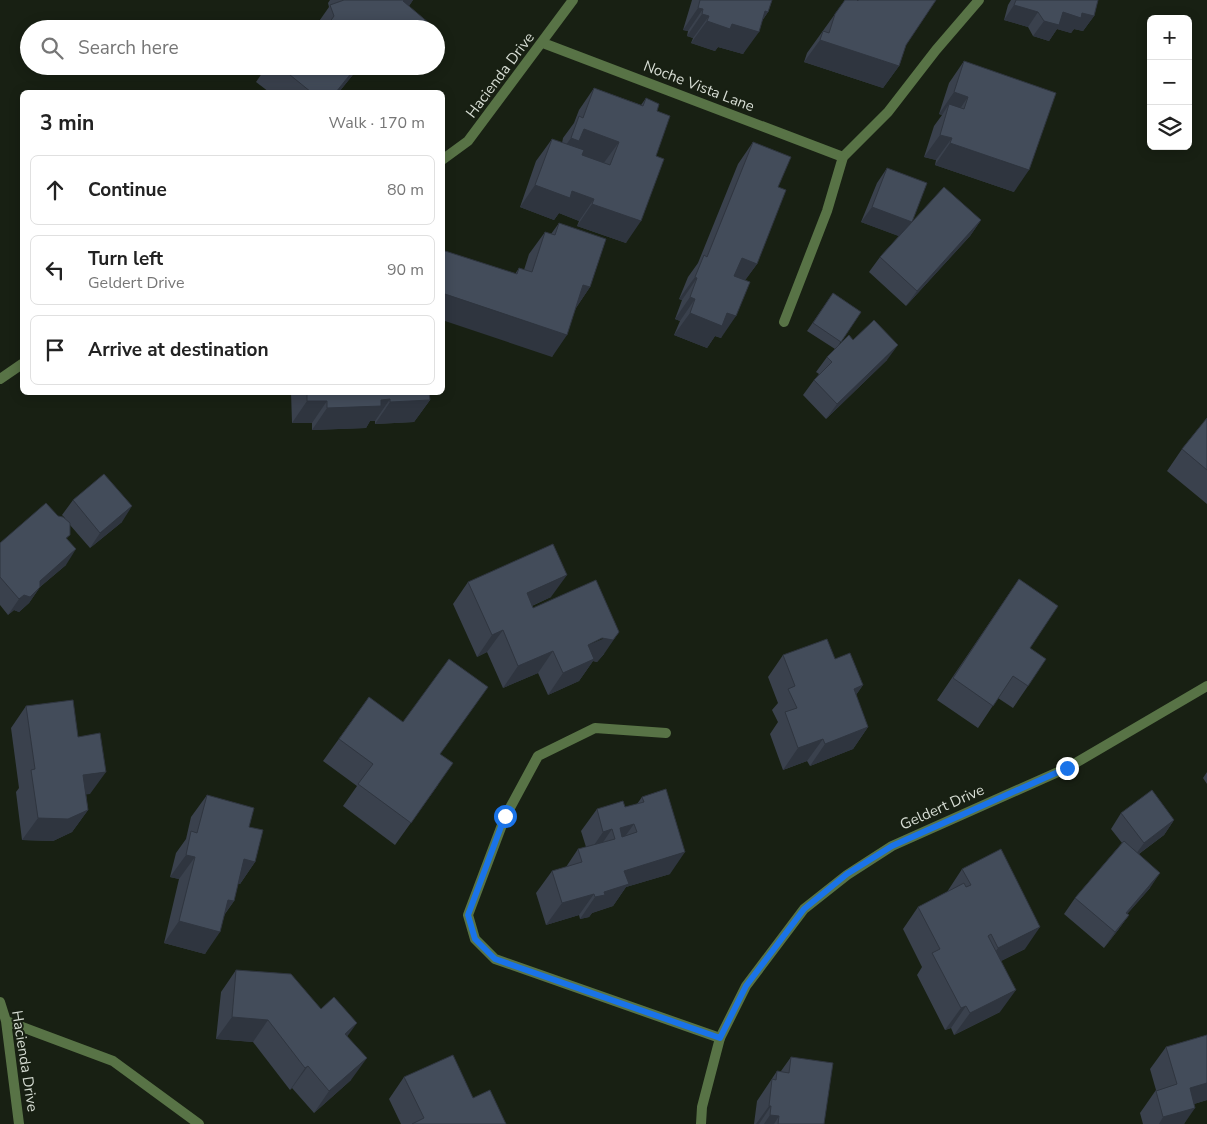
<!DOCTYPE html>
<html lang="en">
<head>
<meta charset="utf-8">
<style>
	:root { --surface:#fff; --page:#f2f2f2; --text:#222; --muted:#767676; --line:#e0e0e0 }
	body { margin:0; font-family:"Nunito Sans",sans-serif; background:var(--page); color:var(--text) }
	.controls { position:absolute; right:15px; top:15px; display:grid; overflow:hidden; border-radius:8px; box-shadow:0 2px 12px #0003 }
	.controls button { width:45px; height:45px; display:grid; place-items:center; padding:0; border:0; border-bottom:1px solid var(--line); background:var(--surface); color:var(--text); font:25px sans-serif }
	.stop { position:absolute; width:15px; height:15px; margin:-11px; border:4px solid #1a73e8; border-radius:50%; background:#fff }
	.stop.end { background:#1a73e8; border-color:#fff; box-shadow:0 1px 5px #0008 }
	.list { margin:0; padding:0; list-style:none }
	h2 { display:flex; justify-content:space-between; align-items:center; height:65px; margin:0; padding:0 20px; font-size:21px }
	h2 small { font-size:16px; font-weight:400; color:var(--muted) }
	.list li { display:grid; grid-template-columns:32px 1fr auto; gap:15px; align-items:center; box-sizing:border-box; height:70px; margin:0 10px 10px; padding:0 10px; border:1px solid var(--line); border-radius:8px }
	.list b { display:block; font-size:19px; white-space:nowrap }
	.list p { margin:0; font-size:16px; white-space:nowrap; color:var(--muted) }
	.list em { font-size:16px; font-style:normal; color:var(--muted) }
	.icon { flex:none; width:28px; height:28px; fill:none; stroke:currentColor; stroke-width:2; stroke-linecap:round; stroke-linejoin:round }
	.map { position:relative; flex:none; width:1207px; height:1124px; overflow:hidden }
	.search { position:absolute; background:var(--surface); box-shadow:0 2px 12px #0003; left:20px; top:20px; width:425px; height:55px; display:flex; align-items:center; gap:12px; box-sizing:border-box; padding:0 18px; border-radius:28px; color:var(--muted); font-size:19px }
	.panel { position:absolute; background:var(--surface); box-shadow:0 2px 12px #0003; left:20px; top:90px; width:425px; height:305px; border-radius:8px }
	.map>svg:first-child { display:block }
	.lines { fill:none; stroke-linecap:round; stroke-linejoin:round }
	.service { stroke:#587346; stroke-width:10 }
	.minor { stroke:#587346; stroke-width:10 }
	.wall { fill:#3a414d }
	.shaded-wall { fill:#2f353f }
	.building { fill:#434c5a; stroke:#2f353f; fill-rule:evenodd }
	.route { stroke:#1a73e8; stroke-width:6 }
	.labels { text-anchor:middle; stroke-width:4; stroke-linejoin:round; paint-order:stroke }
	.street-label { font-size:15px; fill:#d6dcd3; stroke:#182013 }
</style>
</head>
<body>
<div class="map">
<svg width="1207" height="1124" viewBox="0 0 1207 1124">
	<rect width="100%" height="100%" fill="#182013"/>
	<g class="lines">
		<path class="service" d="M784,322L827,211L843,157L888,112L936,50L979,0
			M666,733L595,728L538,756L505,817L468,915L475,939L495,959L720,1038"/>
		<path class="minor" d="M543,43L843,157
			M442,160L468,141L573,0
			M0,379L22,364
			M0,1002L6,1021L19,1124
			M6,1021L113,1061L199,1124
			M701,1124L702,1107L720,1038L746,986L804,909L847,875L892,846L1067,768L1207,686"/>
	</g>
	<path class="wall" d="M330,0H413L409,6L427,29H315V27L329,7L328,3Z
		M692,0H772L768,12L762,21L743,54L718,47L715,51L691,43L693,38L687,36L688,31L683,30Z
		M845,0H936L906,45L899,66L883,88L804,62L807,53Z
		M1011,0H1098L1094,16L1083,31L1074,29L1071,33L1057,29L1049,41L1033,36L1028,27L1004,20L1008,5Z
		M964,61L1014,192L935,165L936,160L924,157L934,126L942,115L939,114L949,83Z
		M267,66H360L339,92H269L256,82Z
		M363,66H378L372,73Z
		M383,66H398L392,73Z
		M594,88L641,105L646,98L657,111L626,243L577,226L579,221L559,213L554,220L520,207L536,161L552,139L562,143L563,138L574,123L579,110Z
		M753,142L778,187L757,264L745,280L721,338L715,336L707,348L674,335L680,321L675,319L682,300L679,299L688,277L698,263L738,164Z
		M887,168L912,222L981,220L970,236L906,306L869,272L880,257L899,236L861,222L877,183Z
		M559,223L590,287L576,308L552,357L515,274L519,268L524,270L529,254L545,232L551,234Z
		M833,293L861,312L838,346L853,340L887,360L826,419L803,395L814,380L819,374L816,372L827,357L835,349L807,331Z
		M291,392H429L430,400L414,422L375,424V421H370L366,428L312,430V423H292Z
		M1207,418V504L1167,471L1182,449Z
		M73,500L122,522L90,548L70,525L67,539L66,565L40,587L29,603L19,612L14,610L8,615L0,605V543L58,516L65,518L62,515Z
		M1019,579L1030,648L1028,686L1013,708L998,698L978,728L937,700Z
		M468,582L551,597L532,606L533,608L604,654L597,662L593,661L579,681L548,695L538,673L503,688L487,652L477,657L453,604Z
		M783,655L835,659L863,685L856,695L868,727L853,749L810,766L807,761L783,770L770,734L778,722L772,710L778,703L768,677Z
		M369,697L440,755L438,785L395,845L343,806L357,786L323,761Z
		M26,706L78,737L90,794H86L88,810L72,832L53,841L22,840L16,792L19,788L11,728Z
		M1207,772V784L1203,778Z
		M207,795L249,827L255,862L240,884L238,883L234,901L225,914L205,954L164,943L179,879L170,877L176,853L186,839L191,817Z
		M642,797L670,874L626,887L613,906L592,913L589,917L580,919L579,915L546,925L536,893L552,871L566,867L578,849L586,847L581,831L597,809L625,807L637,804Z
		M1121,813L1174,820L1164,835L1139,854L1150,888L1127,914L1129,915L1118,930L1104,948L1064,914L1075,898L1122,843L1111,829Z
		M962,869L1025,949L1001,961L1000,1012L954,1035L951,1028L945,1030L917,975L922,967L903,929L918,907L947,892Z
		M236,970L321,1009L347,1036L351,1080L314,1113L292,1088L290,1090L253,1042L216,1039L221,992Z
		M1207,1035V1100L1194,1104L1184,1124H1143L1140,1113L1156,1090L1150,1069L1166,1047Z
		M791,1057L824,1124H754L757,1101L777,1071H781Z
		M404,1077L473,1098L506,1124H401L389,1099Z"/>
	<path class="shaded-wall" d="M404,0H413L406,10L387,23Z
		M1014,5L1038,12L1028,27L1004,20Z
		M698,8L703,9L688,31L683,30Z
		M765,11L768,12L755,31L759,32L743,54L718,47L715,51L691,43L707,21Z
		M1063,12L1082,13L1094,16L1083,31L1074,29L1071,33L1057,29L1049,41L1033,36L1044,21Z
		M702,14L709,16L693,38L687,36Z
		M820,40L899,66L883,88L804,62Z
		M357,66H360L339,92H336Z
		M954,92L968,97L953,119L949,104L942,115L939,114Z
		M584,129L619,142L603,164L555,160L571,138Z
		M940,135L952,138L936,160L924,157Z
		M950,143L1029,170L1014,192L935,165Z
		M535,185L572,191L594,199L579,221L559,213L554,220L520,207Z
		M592,204L641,221L626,243L577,226Z
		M872,207L912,222L901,237L861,222Z
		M981,220L970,236L906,306L917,291Z
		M742,258L757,264L741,286L726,280Z
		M695,277L697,278L682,300L679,299Z
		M583,285L590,287L575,309Z
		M442,293L567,335L552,357L442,320Z
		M690,297L695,299L680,321L675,319Z
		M690,313H727L736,316L721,338L715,336L707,348L674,335Z
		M898,345L887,360L826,419L837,404Z
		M390,399L375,421H370L366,428L312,430L327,408L381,400Z
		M430,400L414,422L375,424L390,402Z
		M307,401H327L312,423H292Z
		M132,506L122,522L90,548L100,533Z
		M76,549L66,565L29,596L40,587L29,603L19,612L14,610L8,615L19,599Z
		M567,575L551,597L511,615L527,593Z
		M503,630L487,652L477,657L492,635Z
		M619,632L604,654L597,662L593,661L579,681L548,695L563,673L588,645Z
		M553,651L538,673L503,688L518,666Z
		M863,685L847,707L854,689Z
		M868,727L853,749L810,766L825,744Z
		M823,739L807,761L783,770L798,748Z
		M106,772L90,794L68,797L83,775Z
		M88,810L72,832L53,841L22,840L38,818Z
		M1174,820L1164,835L1133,858L1144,843Z
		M634,824L618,846L615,839L620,828Z
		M612,829L597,851L588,854L603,832Z
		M685,852L670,874L626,887L613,906L592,913L589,917L580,919L595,897L604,892L624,871Z
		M186,855L195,857L179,879L170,877Z
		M244,859L255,862L240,884L229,881Z
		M1160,873L1150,888L1115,928L1126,913Z
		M594,894L579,915L546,925L562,903Z
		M228,900L234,901L218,923Z
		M1129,915L1118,930L1104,948L1115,932Z
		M179,921L220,932L205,954L164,943Z
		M1040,927L1025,949L983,970L998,948Z
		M1016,990L1000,1012L954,1035L970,1013Z
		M966,1006L951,1028L945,1030L961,1008Z
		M232,1017L268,1020L253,1042L216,1039Z
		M357,1023L341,1045L345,1034Z
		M367,1058L351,1080L314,1113L329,1091Z
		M308,1066L292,1088L290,1090L305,1068Z
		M1207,1083V1100L1174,1110L1190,1088Z
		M769,1106H771L759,1124H756Z
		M1195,1108L1184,1124H1159L1163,1117Z
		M770,1115L779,1116L774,1124H764Z"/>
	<path class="building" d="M344,0H404L403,1L430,24L426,29H325L334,16L330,5Z
		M700,0H772L768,12L765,11L759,32L732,24L730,29L707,21L709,16L702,14L703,9L698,8Z
		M845,0H857L858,1V0H936L906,45L899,66L820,40L823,31L829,33L835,14Z
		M1016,0H1098L1094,16L1082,13L1081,18L1063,12L1059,25L1044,21L1038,12L1014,5Z
		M964,61L1056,93L1029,170L950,143L952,138L940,135L949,104L964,109L968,97L954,92Z
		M279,66H357L336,92H311Z
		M594,88L643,106L646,98L659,104L657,111L670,116L656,156L664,159L641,221L592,204L594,199L572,191L570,198L535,185L552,139L584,150L582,155L610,165L619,142L584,129L579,141L571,138L579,116L583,118Z
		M753,142L791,157L778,187L786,190L757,264L742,258L734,276L750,282L736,316L727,313L722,326L690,313L695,299L690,297L697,278L695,277L704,255L707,257Z
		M887,168L927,183L912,222L872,207Z
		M944,187L981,220L917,291L880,257Z
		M559,223L606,239L590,287L583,285L567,335L442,293V250L517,274L519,268L532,272L545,232L555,235Z
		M833,293L861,312L841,342L813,323Z
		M874,320L898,345L837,404L814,380L832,362L827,357L849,335L853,340Z
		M307,392H429L430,400L390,402V399L381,400V406L327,408V401H307Z
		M1207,418V470L1182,449Z
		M104,474L132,506L100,533L73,500Z
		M46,503L58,516L63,517L70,523V535L66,538L76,549L40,581V587L30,597L24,595L19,599L0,577V543Z
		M553,544L567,575L527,593L533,608L596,580L619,632L613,640L602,638L588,645L594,659L563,673L553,651L518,666L503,630L492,635L468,582Z
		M1019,579L1058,606L1030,648L1046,659L1028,686L1013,676L993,706L953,678Z
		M827,639L835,659L850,653L863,685L854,689L868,727L825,744L823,739L798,748L785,712L797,708L788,689L795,686L783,655Z
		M449,659L488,687L440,754L453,763L411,823L358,784L373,764L339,739L369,697L403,722Z
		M73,700L78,737L100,733L106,772L83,775L88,810L68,819L38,818L31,770L35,769L26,706Z
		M666,789L685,852L624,871L629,884L604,892L605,895L595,897L594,894L562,903L552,871L582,862L578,849L615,839L612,829L603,832L597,809L623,801L625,807L644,802L642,797ZM634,824L637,832L622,837L620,828Z
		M1152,790L1174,820L1144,843L1121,813Z
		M207,795L254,808L249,827L263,830L255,862L244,859L234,901L228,900L220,932L179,921L195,857L186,855L191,831L197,833Z
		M1124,841L1160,873L1126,913L1129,915L1115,932L1075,898Z
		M1001,849L1040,927L998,948L991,934L988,936L1016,990L970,1013L966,1006L961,1008L932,953L940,949L918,907L964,883L966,887L971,885L962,869Z
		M236,970L291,974L321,1009L334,997L357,1023L345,1034L367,1058L329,1091L308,1066L305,1068L268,1020L232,1017Z
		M1207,1035V1083L1190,1088L1195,1108L1163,1117L1156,1091L1177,1084L1166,1047Z
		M453,1055L473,1098L490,1090L506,1124H412L424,1118L404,1077Z
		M791,1057L833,1063L824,1124H778L779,1116L770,1115L771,1106H769L772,1079L776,1080L777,1071L789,1073Z"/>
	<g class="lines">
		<path class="route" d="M505,816L468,915L475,939L495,959L720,1038L746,986L804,909L847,874L892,846L1067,768"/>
	</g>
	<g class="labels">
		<g class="street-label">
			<text transform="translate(500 75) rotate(-53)" y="5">Hacienda Drive</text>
			<text transform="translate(699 86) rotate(21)" y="5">Noche Vista Lane</text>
			<text transform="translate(942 807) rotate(-24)" y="5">Geldert Drive</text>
			<text transform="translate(25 1061) rotate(81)" y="5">Hacienda Drive</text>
		</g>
	</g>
</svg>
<div class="controls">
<button>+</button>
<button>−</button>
<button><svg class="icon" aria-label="layers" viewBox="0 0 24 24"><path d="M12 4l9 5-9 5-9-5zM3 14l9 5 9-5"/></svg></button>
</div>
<div class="stop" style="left:505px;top:816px"></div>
<div class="stop end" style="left:1067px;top:768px"></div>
<div class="search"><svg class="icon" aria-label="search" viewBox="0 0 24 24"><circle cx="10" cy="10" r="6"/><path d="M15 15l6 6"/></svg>Search here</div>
<section class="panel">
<h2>3 min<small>Walk · 170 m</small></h2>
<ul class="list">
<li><svg class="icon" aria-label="ahead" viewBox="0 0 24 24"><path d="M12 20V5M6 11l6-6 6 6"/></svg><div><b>Continue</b></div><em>80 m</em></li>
<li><svg class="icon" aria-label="left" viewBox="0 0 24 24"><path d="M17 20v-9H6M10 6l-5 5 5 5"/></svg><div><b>Turn left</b><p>Geldert Drive</p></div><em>90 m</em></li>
<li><svg class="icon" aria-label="arrive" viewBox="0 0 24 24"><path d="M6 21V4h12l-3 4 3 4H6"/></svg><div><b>Arrive at destination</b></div></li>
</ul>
</section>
</div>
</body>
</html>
